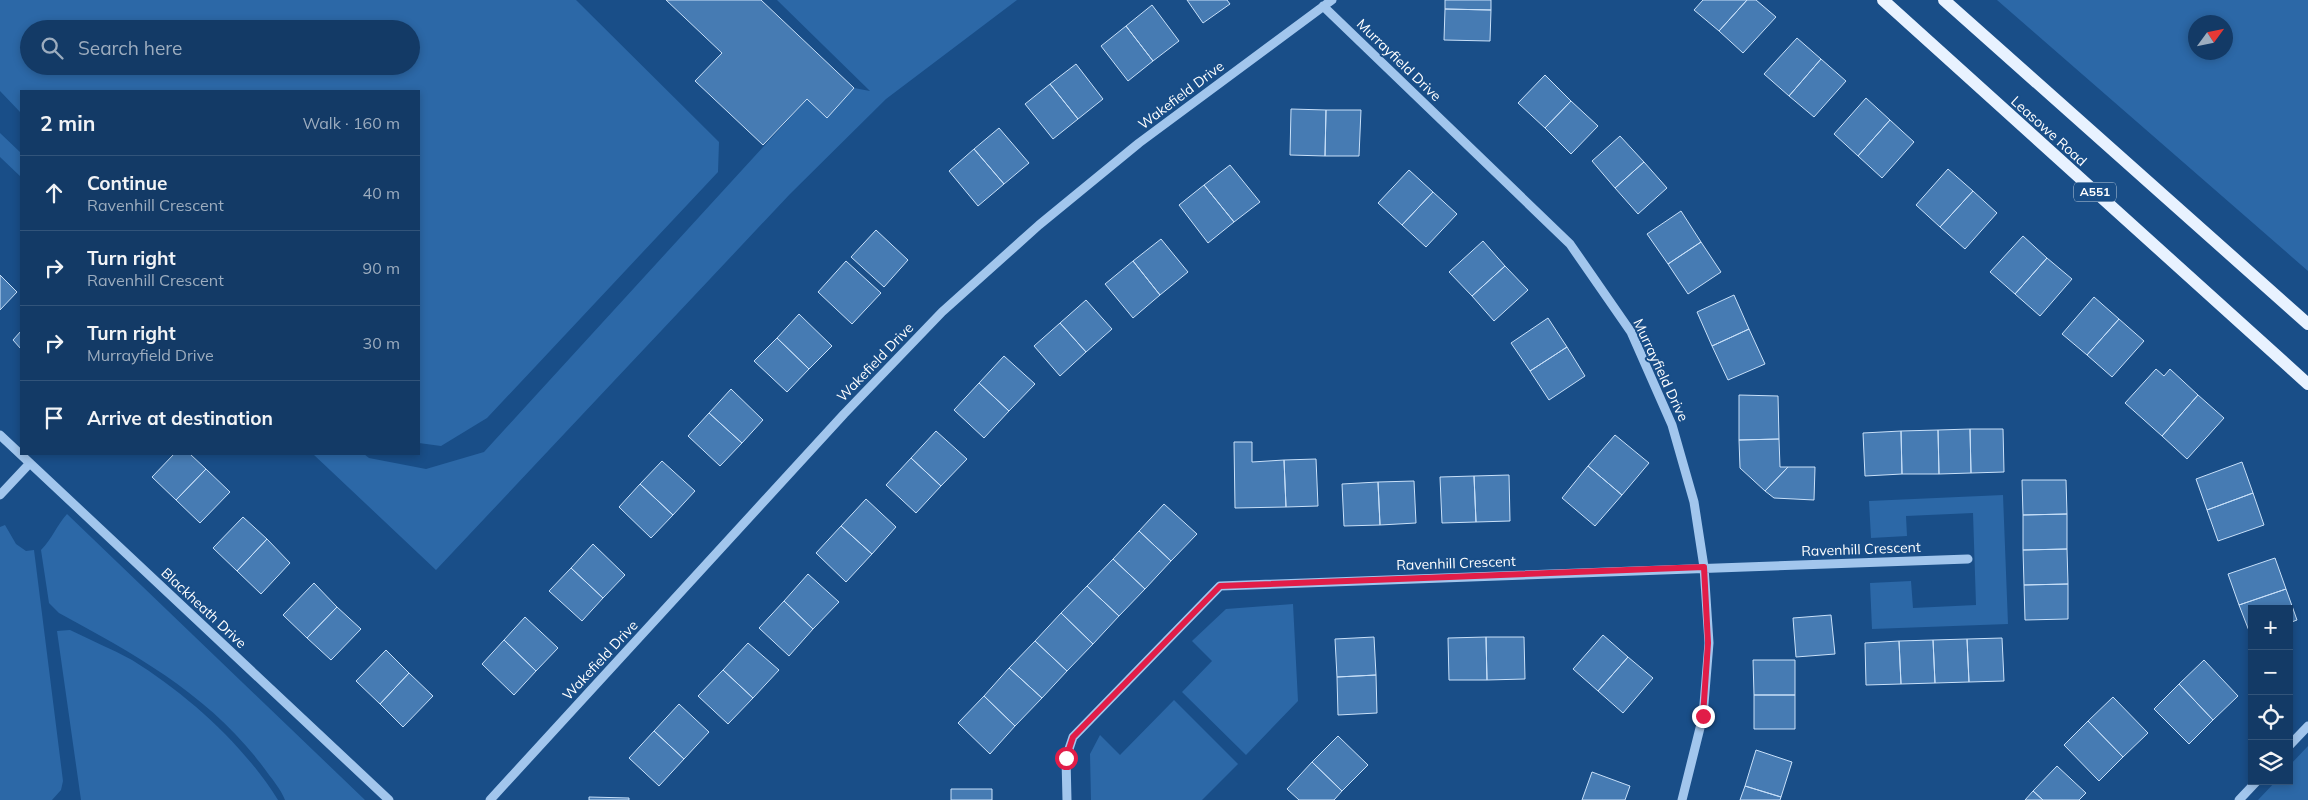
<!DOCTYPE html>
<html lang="en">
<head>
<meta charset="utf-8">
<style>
	:root { --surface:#133a66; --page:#1c416c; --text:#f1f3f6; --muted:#9dadbf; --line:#32547a }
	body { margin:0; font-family:Mulish,sans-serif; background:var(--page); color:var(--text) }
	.controls { position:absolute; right:15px; bottom:15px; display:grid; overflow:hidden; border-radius:0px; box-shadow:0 2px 8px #0003 }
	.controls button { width:45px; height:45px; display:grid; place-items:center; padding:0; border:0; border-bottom:1px solid var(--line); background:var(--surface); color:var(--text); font:25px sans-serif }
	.compass { position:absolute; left:2188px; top:15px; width:45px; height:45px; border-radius:50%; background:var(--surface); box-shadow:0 2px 8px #0003; rotate:57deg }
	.stop { position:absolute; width:15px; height:15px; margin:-11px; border:4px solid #e11d48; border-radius:50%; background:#fff }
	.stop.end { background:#e11d48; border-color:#fff; box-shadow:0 1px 5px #0008 }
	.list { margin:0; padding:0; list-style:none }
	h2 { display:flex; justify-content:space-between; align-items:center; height:65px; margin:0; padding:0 20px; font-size:21px }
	h2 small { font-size:16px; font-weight:400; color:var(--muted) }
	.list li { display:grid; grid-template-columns:32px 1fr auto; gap:15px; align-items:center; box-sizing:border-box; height:75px; padding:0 20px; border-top:1px solid var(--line) }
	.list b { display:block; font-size:19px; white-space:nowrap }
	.list p { margin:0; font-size:16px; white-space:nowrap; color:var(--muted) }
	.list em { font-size:16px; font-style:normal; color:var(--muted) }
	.icon { flex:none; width:28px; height:28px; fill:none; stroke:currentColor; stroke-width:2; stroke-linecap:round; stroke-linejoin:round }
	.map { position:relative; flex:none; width:2308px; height:800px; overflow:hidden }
	.search { position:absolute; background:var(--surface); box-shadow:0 2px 8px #0003; left:20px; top:20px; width:400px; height:55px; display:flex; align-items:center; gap:12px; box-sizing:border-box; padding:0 18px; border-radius:28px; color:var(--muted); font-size:19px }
	.panel { position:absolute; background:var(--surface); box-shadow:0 2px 8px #0003; left:20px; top:90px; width:400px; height:365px; border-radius:0px }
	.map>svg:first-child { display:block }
	.green { fill:#2c68a7; fill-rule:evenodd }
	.building { fill:#467bb3; stroke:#c8e0f9 }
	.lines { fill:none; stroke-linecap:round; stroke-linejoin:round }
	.minor { stroke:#a2c6ed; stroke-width:9 }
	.major { stroke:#e8f2ff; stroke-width:12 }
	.route { stroke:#e11d48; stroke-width:6 }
	.labels { text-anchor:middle; stroke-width:4; stroke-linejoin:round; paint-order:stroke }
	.shield { fill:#194e88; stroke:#bacadb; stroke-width:1 }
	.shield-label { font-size:12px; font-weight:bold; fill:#fff }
	.street-label { font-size:14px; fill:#fff; stroke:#194e88 }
</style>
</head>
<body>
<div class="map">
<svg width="2308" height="800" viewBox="0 0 2308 800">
	<rect width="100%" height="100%" fill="#194e88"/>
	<path class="green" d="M0,0H576L719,142L718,172L487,418L441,446L419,443V91H21V113L0,91ZM29,29H411V66H29Z
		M777,0H1017L886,99L790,194L436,570L313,454H364L369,458L426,469L484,452L807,99L827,117L854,88L870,91Z
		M1997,0H2308V271ZM2196,22H2226V52H2196Z
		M0,133L21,153V177L0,157Z
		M2003,495L2008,624L1872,629L1870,583L1911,581L1913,608L1976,605L1973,513L1906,516L1907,536L1871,538L1869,501Z
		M67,514L365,800H285C281,789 271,778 264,768C210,695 136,655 59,613L49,603L41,550C52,539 57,525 67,514Z
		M5,525L16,544L26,551L34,550L63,781L61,790L52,800H0V527Z
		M1293,604L1298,701L1246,755L1182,692L1212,661L1192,641L1226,609Z
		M70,630C90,640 112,649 132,660C188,695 243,744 278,800H81L57,631Z
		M1174,700L1238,764L1202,800H1091L1090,754L1100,735L1120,755Z
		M2308,746V800H2258L2276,781H2289V766Z"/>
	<path class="building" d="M666,0H761L854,88L827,118L807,99L763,145L695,81L722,53Z
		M1187,0H1227L1230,4L1203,23Z
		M1445,0H1491V10L1445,9Z
		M1703,0H1747L1719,31L1694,10Z
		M1747,0H1756L1776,17L1743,53L1719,31Z
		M1152,5L1179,41L1153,61L1126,26Z
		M1445,9L1491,10L1490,41L1444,40Z
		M1126,26L1153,61L1128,81L1101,46Z
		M1797,38L1821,59L1789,96L1764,74Z
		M1821,59L1846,81L1814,117L1789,96Z
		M1076,64L1103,99L1078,119L1050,84Z
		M1545,75L1571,101L1545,128L1518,103Z
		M1050,84L1078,119L1053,139L1025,104Z
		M1866,98L1890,120L1858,156L1834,134Z
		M1571,101L1598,126L1571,154L1545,128Z
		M1291,109L1326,110L1325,156L1290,155Z
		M1326,110H1361L1359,156H1325Z
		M1890,120L1914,142L1882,178L1858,156Z
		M999,128L1029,163L1004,184L974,149Z
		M1620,136L1644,162L1615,188L1592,161Z
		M974,149L1004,184L978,206L949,171Z
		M1644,162L1667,188L1638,214L1615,188Z
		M1230,165L1260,202L1234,222L1204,185Z
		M1948,169L1973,191L1940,227L1916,205Z
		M1409,170L1433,192L1402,225L1378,203Z
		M1204,185L1234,222L1208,243L1179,205Z
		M1973,191L1997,213L1965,249L1940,227Z
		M1433,192L1457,214L1426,247L1402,225Z
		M1681,211L1701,242L1668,264L1647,234Z
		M876,230L908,260L884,287L851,257Z
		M2023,236L2047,258L2015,294L1990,272Z
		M1161,239L1188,272L1160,295L1133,261Z
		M1483,241L1505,266L1472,296L1449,272Z
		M1701,242L1721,272L1688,294L1668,264Z
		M2047,258L2072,279L2040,316L2015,294Z
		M846,261L881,293L852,324L818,292Z
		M1133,261L1160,295L1133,318L1105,284Z
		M1505,266L1528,290L1494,321L1472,296Z
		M0,275L17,292L0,310Z
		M1734,295L1749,329L1712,346L1697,312Z
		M2094,297L2119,319L2087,355L2062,334Z
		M1086,300L1112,329L1086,352L1060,323Z
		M799,314L832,346L809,369L777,338Z
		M1548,318L1567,347L1530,371L1511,343Z
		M2119,319L2144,341L2112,377L2087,355Z
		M1060,323L1086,352L1060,376L1034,346Z
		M1749,329L1765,364L1728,380L1712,346Z
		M21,331V349L13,340Z
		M777,338L809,369L787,392L754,361Z
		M1567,347L1585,376L1549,400L1530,371Z
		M1004,356L1035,384L1009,411L979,383Z
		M2156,369L2164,376L2170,369L2198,395L2162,436L2125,403Z
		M979,383L1009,411L984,438L954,410Z
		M731,389L763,420L742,443L709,413Z
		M1739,395L1778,396L1779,439L1739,440Z
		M2198,395L2224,418L2187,459L2162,436Z
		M709,413L742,443L720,466L688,436Z
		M1970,429L1971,473L1939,474L1938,430Z
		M1970,429H2003L2004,472L1971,473Z
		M1938,430L1939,474H1902L1901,431Z
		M936,431L967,459L941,486L911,458Z
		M1901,431L1902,474L1865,476L1863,433Z
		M1615,435L1649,463L1622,495L1588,466Z
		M1779,439L1780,467H1788L1765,491L1740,468L1739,440Z
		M1234,442H1252V462L1284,460L1286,507L1235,508Z
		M174,454H190L206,469L176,500L152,477Z
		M911,458L941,486L916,513L886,485Z
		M1316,459L1318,506L1286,507L1284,460Z
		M662,461L695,491L673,515L640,484Z
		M2242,462L2253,493L2207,510L2196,479Z
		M1588,466L1622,495L1595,526L1562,498Z
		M1788,467H1815L1814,500L1774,498L1765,491Z
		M206,469L230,492L200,523L176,500Z
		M1509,475L1510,521L1476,522L1474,476Z
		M1474,476L1476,522L1442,523L1440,477Z
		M2022,480H2066L2067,514L2023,515Z
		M1414,481L1416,523L1380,525L1378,482Z
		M1378,482L1380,525L1344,526L1342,484Z
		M640,484L673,515L651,538L619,507Z
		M2253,493L2264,525L2218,541L2207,510Z
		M866,499L896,527L872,554L841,526Z
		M1164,504L1197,534L1171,561L1139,531Z
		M2067,514V549L2023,550V515Z
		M243,517L267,539L237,571L213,548Z
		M841,526L872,554L846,582L816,553Z
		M1139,531L1171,561L1145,589L1113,559Z
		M267,539L290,563L261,594L237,571Z
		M593,544L625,575L603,598L571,568Z
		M2067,549L2068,584L2024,585L2023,550Z
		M2275,558L2286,589L2239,605L2228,574Z
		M1113,559L1145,589L1119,616L1087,586Z
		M571,568L603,598L582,621L549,591Z
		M808,574L839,602L813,629L784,601Z
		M314,583L337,607L307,638L283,615Z
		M2068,584V619L2025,620L2024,585Z
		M1087,586L1119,616L1093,644L1061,613Z
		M2286,589L2297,620L2289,623V609H2252L2251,636L2239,605Z
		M784,601L813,629L789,656L759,628Z
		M337,607L361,629L331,660L307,638Z
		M1061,613L1093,644L1067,671L1035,641Z
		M1831,615L1835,654L1796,657L1793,618Z
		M525,617L558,648L536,671L504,640Z
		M1603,635L1628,657L1598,691L1573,669Z
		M1374,637L1376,675L1337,677L1335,639Z
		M1486,637H1524L1525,679L1487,680Z
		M1486,637L1487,680H1449L1448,638Z
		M2002,638L2004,681L1969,682L1967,639Z
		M1967,639L1969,682L1935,683L1933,640Z
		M504,640L536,671L514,695L482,664Z
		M1933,640L1935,683L1901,684L1899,641Z
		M1035,641L1067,671L1042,698L1009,668Z
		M1899,641L1901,684L1866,685L1865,643Z
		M748,643L779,670L753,698L723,670Z
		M386,650L409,673L380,704L356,681Z
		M1628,657L1653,678L1623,713L1598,691Z
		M1753,660H1795V695H1754Z
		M2204,660L2238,696L2213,720L2179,684Z
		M1009,668L1042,698L1015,726L984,696Z
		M723,670L753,698L728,724L698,696Z
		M409,673L433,696L403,727L380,704Z
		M1376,675L1377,713L1338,715L1337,677Z
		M2179,684L2213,720L2189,744L2154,709Z
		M1754,695H1795V729H1754Z
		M984,696L1015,726L990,754L958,723Z
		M2113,697L2148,733L2123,757L2088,721Z
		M679,704L709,732L684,759L654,731Z
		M2088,721L2123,757L2099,781L2064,745Z
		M654,731L684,759L659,786L629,758Z
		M1338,736L1368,765L1342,791L1312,762Z
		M1756,750L1792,762L1781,797L1745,786Z
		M1312,762L1342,791L1334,800H1299L1287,789Z
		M2057,766L2086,793L2079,800H2043L2033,791Z
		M1592,772L1630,786L1625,800H1582Z
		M1745,786L1781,797L1780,800H1740Z
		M951,789H992V800H951Z
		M2033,791L2043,800H2025Z
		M589,797L629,798V800H589Z"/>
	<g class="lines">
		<path class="minor" d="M1323,6L1570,244L1631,332L1672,425L1694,502L1704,567L1709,643L1703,716L1682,800
			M0,435L389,800
			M0,495L30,463
			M2289,746L2308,726
			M490,800L844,414L942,312L1039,225L1139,143L1332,0
			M1067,800L1066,758L1073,737L1220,586L1968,559
			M2239,800L2257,781"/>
		<path class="major" d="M1883,0L2308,384
			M1944,0L2308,324"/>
	</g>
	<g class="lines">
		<path class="route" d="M1066,758L1073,737L1220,586L1704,567L1708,643L1703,716"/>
	</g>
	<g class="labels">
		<rect class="shield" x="2074" y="182.5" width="42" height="19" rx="4"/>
		<g class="shield-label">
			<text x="2095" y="196">A551</text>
		</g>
		<g class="street-label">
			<text transform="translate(1399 60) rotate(44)" y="5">Murrayfield Drive</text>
			<text transform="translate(1181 95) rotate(-37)" y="5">Wakefield Drive</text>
			<text transform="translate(2049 131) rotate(42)" y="5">Leasowe Road</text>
			<text transform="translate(875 362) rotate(-46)" y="5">Wakefield Drive</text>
			<text transform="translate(1661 370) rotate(65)" y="5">Murrayfield Drive</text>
			<text transform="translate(1861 549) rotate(-2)" y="5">Ravenhill Crescent</text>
			<text transform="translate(1456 563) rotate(-2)" y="5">Ravenhill Crescent</text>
			<text transform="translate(204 608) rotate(43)" y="5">Blackheath Drive</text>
			<text transform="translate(600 660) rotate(-47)" y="5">Wakefield Drive</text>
		</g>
	</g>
</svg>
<div class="controls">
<button>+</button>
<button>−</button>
<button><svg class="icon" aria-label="locate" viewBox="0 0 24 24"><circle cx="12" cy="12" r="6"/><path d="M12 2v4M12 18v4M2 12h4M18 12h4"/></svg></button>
<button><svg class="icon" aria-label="layers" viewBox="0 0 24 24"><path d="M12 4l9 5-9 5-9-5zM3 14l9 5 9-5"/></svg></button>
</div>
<svg class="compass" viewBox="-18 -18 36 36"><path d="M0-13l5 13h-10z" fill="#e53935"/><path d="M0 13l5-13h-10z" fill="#9dadbf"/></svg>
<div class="stop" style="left:1066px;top:758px"></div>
<div class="stop end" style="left:1703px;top:716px"></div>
<div class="search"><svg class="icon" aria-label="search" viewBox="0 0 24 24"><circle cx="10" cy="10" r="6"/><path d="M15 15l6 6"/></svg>Search here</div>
<section class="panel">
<h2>2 min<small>Walk · 160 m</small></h2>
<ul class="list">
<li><svg class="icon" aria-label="ahead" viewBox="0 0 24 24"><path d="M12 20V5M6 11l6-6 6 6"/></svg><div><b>Continue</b><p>Ravenhill Crescent</p></div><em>40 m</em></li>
<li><svg class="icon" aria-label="right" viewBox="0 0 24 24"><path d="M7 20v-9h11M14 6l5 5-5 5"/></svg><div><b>Turn right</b><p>Ravenhill Crescent</p></div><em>90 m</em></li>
<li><svg class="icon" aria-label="right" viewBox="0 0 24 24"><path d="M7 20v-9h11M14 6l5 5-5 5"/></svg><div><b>Turn right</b><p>Murrayfield Drive</p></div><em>30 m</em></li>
<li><svg class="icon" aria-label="arrive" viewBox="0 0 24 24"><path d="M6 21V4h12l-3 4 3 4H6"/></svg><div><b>Arrive at destination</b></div></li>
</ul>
</section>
</div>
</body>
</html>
